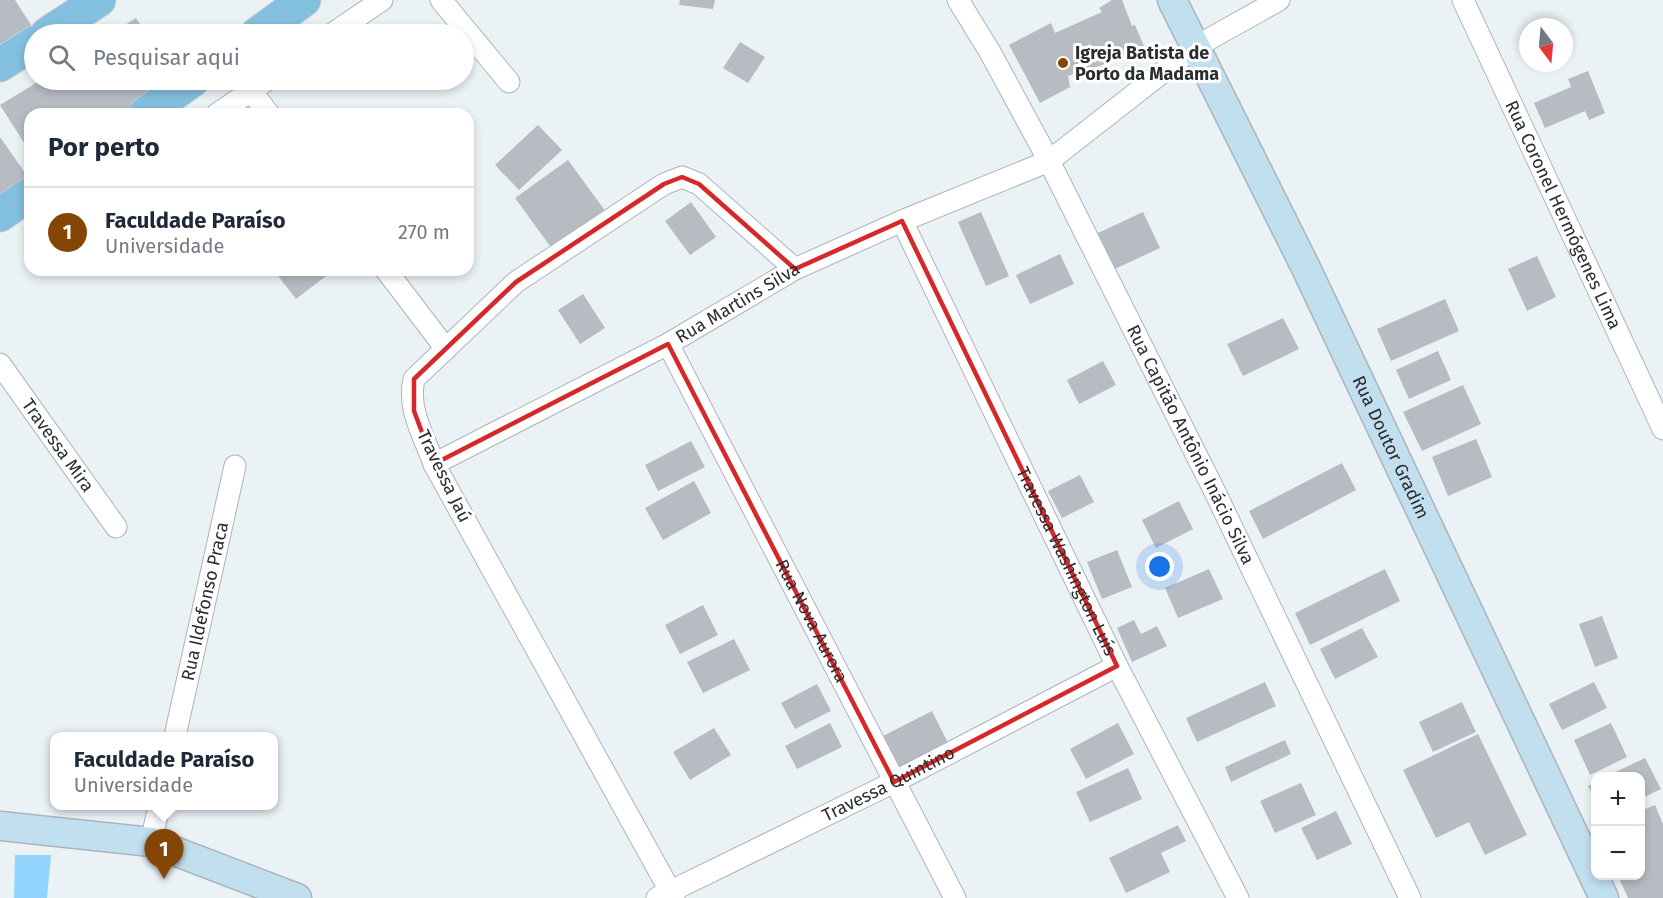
<!DOCTYPE html>
<html lang="pt">
<head>
<meta charset="utf-8">
<style>
	:root { --surface:#fff; --page:#f2f2f3; --text:#1f2937; --muted:#747a83; --line:#e0e1e3; --accent:#844507 }
	body { margin:0; font-family:"Fira Sans",sans-serif; background:var(--page); color:var(--text) }
	.controls { position:absolute; right:18px; bottom:18px; display:grid; overflow:hidden; border-radius:12px; box-shadow:0 3px 9px #0003 }
	.controls button { width:54px; height:54px; display:grid; place-items:center; padding:0; border:0; border-bottom:2px solid var(--line); background:var(--surface); color:var(--text); font:30px sans-serif }
	.compass { position:absolute; left:1519px; top:18px; width:54px; height:54px; border-radius:50%; background:var(--surface); box-shadow:0 3px 9px #0003; rotate:164deg }
	.you { position:absolute; left:1160px; top:567px; width:21px; height:21px; margin:-15px; border:4px solid #fff; border-radius:50%; background:#1a73e8; box-shadow:0 0 0 9px #1a73e833 }
	.badge { display:grid; place-items:center; width:39px; height:39px; border-radius:50%; background:var(--accent); color:#fff; font-size:20px; font-weight:700 }
	.pin { position:absolute; translate:-50% -50px; filter:drop-shadow(0 2px 3px #0008) }
	.pin::after { content:''; position:absolute; top:32px; width:21px; height:18px; background:inherit; clip-path:polygon(0 0,100% 0,50% 100%) }
	.popup { position:absolute; left:50px; top:732px; width:228px; height:78px; box-sizing:border-box; display:grid; place-content:center; border-radius:12px; background:var(--surface); filter:drop-shadow(0 2px 4px #0005); font-size:20px; white-space:nowrap; color:var(--muted) }
	.popup b { font-size:22px; color:var(--text) }
	.popup::after { content:''; position:absolute; left:50%; top:100%; margin-left:-12px; border:12px solid transparent; border-top-color:var(--surface) }
	.list { margin:0; padding:0; list-style:none }
	h2 { display:flex; justify-content:space-between; align-items:center; height:78px; margin:0; padding:0 24px; font-size:26px }
	h2 small { font-size:20px; font-weight:400; color:var(--muted) }
	.list li { display:grid; grid-template-columns:39px 1fr auto; gap:18px; align-items:center; box-sizing:border-box; height:90px; padding:0 24px; border-top:2px solid var(--line) }
	.list b { display:block; font-size:22px; white-space:nowrap }
	.list p { margin:0; font-size:20px; white-space:nowrap; color:var(--muted) }
	.list em { font-size:20px; font-style:normal; color:var(--muted) }
	.icon { flex:none; width:33px; height:33px; fill:none; stroke:currentColor; stroke-width:2; stroke-linecap:round; stroke-linejoin:round }
	.map { position:relative; flex:none; width:1663px; height:898px; overflow:hidden }
	.search { position:absolute; background:var(--surface); box-shadow:0 3px 9px #0003; left:24px; top:24px; width:450px; height:66px; display:flex; align-items:center; gap:15px; box-sizing:border-box; padding:0 21px; border-radius:33px; color:var(--muted); font-size:22px }
	.panel { position:absolute; background:var(--surface); box-shadow:0 3px 9px #0003; left:24px; top:108px; width:450px; height:168px; border-radius:18px }
	.map>svg:first-child { display:block }
	.green { fill:#92d4fd }
	.building { fill:#b6bcc1 }
	.lines { fill:none; stroke-linecap:round; stroke-linejoin:round }
	.street-casing { stroke:#adb4b9; stroke-width:23 }
	.secondary-casing { stroke:#adb4b9; stroke-width:31 }
	.primary-casing { stroke:#cccdcd; stroke-width:35 }
	.street { stroke:#fff; stroke-width:21 }
	.secondary { stroke:#c1dfef; stroke-width:28 }
	.primary { stroke:#83bfdf; stroke-width:33 }
	.marked { fill:none; stroke:#d62828; stroke-width:4.5; stroke-linejoin:round }
	.poi-dot { fill:#844507; stroke:#fff; stroke-width:2 }
	.labels { text-anchor:middle; stroke-width:6; stroke-linejoin:round; paint-order:stroke }
	.poi-label { font-size:18px; font-weight:bold; fill:#2b2d2f; stroke:#fff; text-anchor:start }
	.street-label { font-size:18px; fill:#2b2d2f; stroke:#fff }
</style>
</head>
<body>
<div class="map">
<svg width="1663" height="898" viewBox="0 0 1663 898">
	<rect width="100%" height="100%" fill="#ebf2f6"/>
	<path class="green" d="M15,855H51L47,898H14Z"/>
	<path class="building" d="M0,0H15L33,28L0,50Z
		M680,0H715L713,9L679,5Z
		M1112,0H1122L1132,26L1135,25L1146,51L1068,76L1070,87L1040,103L1009,45L1051,23L1055,33L1102,12L1099,8Z
		M136,18L147,34H111Z
		M740,42L765,57L748,83L723,68Z
		M1588,71L1605,113L1589,120L1585,111L1545,128L1534,103L1571,87L1568,79Z
		M41,80H176L135,114H30V152L0,105Z
		M538,125L562,150L519,190L495,165Z
		M0,137L30,180L0,200Z
		M568,160L606,212L553,250L515,198Z
		M691,202L716,237L690,255L665,221Z
		M981,212L1009,276L986,286L958,222Z
		M1143,212L1160,248L1115,269L1098,233Z
		M1060,254L1074,284L1030,304L1016,275Z
		M1537,256L1556,297L1527,311L1508,269Z
		M277,270H334L296,299L275,272Z
		M583,294L605,328L580,344L558,310Z
		M1445,299L1459,331L1391,361L1377,329Z
		M1283,318L1299,349L1243,376L1227,344Z
		M1438,351L1451,380L1409,399L1396,370Z
		M1103,361L1116,385L1079,404L1067,380Z
		M1463,385L1481,424L1422,451L1403,412Z
		M1476,439L1492,477L1448,496L1432,457Z
		M691,441L705,467L658,491L645,465Z
		M1342,463L1356,490L1263,539L1249,511Z
		M1080,475L1094,502L1062,518L1048,491Z
		M694,481L711,513L663,540L645,508Z
		M1179,501L1193,529L1156,548L1142,520Z
		M1117,550L1132,587L1102,599L1087,562Z
		M1209,569L1223,599L1178,618L1165,588Z
		M1385,569L1400,601L1310,645L1295,613Z
		M703,605L718,635L680,654L665,625Z
		M1602,616L1618,658L1595,667L1579,624Z
		M1134,620L1141,634L1157,626L1167,646L1132,662L1117,628Z
		M1362,628L1378,657L1335,679L1320,649Z
		M734,639L750,670L703,693L687,662Z
		M1265,682L1276,706L1197,742L1186,718Z
		M1594,682L1607,708L1562,730L1549,704Z
		M817,684L831,711L795,729L781,703Z
		M1462,702L1476,732L1433,752L1419,722Z
		M932,711L948,743L897,769L881,737Z
		M830,723L842,747L797,769L785,746Z
		M1118,723L1134,754L1086,779L1070,749Z
		M1611,723L1627,757L1590,775L1574,740Z
		M714,728L731,755L690,780L673,752Z
		M1478,734L1527,835L1485,855L1469,822L1436,838L1403,770Z
		M1285,740L1291,754L1231,782L1225,767Z
		M1645,758L1661,789L1640,799V776H1607Z
		M1128,768L1142,799L1090,822L1076,792Z
		M1596,782V800L1588,786Z
		M1301,783L1316,815L1275,833L1260,801Z
		M1655,805L1663,824V898H1628L1618,876H1640V811Z
		M1336,811L1352,844L1317,860L1301,828Z
		M1178,825L1186,841L1161,853L1170,872L1126,893L1109,858Z"/>
	<g class="lines">
		<g class="street-casing">
			<g id="street">
				<path d="M441,0L509,82"/>
				<path id="s1" d="M958,0L990,52L1049,161L1214,490L1410,898"/>
				<path id="s2" d="M1463,0L1663,429"/>
				<path d="M332,34L382,0"/>
				<path d="M251,91L269,114"/>
				<path d="M217,114L267,80"/>
				<path id="s3" d="M902,221L1117,666L1238,898"/>
				<path d="M386,270L446,349"/>
				<path id="s4" d="M668,344L955,898"/>
				<path id="s5" d="M0,364L116,527"/>
				<path id="s6" d="M434,464L668,344L795,269L902,221L1049,161L1195,47L1279,0"/>
				<path id="s7" d="M175,736L235,466"/>
				<path d="M151,842L159,806"/>
				<path id="s8" d="M657,898L894,782L1117,666"/>
				<path d="M674,898L434,464C424,436 407,409 414,379L516,282L664,184L682,177L699,184L795,269"/>
			</g>
		</g>
		<g class="secondary-casing">
			<g id="secondary">
				<path id="s9" d="M1172,0L1305,266L1604,898"/>
				<path d="M0,826L151,842L297,898"/>
			</g>
		</g>
		<g class="primary-casing">
			<path id="primary" d="M47,34L99,0
				M257,34L304,0
				M0,65L34,43
				M145,114L193,80
				M0,215L30,194"/>
		</g>
		<use href="#street" class="street"/>
		<use href="#secondary" class="secondary"/>
		<use href="#primary" class="primary"/>
	</g>
	<path class="marked" d="M682,177L699,184L795,269L902,221L1117,666L894,782L668,344L434,464L414,411V379L516,282L664,184Z"/>
	<circle class="poi-dot" cx="1063" cy="63" r="6"/>
	<g class="labels">
		<g class="poi-label">
			<text x="1075" y="59">Igreja Batista de<tspan x="1075" dy="21">Porto da Madama</tspan></text>
		</g>
		<g class="street-label">
			<text dy="6" stroke="none"><textPath href="#s2" startOffset="237">Rua Coronel Hermógenes Lima</textPath></text>
			<text dy="6" stroke="none"><textPath href="#s6" startOffset="344">Rua Martins Silva</textPath></text>
			<text dy="6" stroke="none"><textPath href="#s5" startOffset="100">Travessa Mira</textPath></text>
			<text dy="6" stroke="none"><textPath href="#s1" startOffset="502">Rua Capitão Antônio Inácio Silva</textPath></text>
			<text dy="6" stroke="none"><textPath href="#s9" startOffset="498">Rua Doutor Gradim</textPath></text>
			<text transform="translate(444 476) rotate(64)" y="6">Travessa Jaú</text>
			<text dy="6" stroke="none"><textPath href="#s3" startOffset="378">Travessa Washington Luís</textPath></text>
			<text dy="6" stroke="none"><textPath href="#s7" startOffset="138">Rua Ildefonso Praca</textPath></text>
			<text dy="6" stroke="none"><textPath href="#s4" startOffset="312">Rua Nova Aurora</textPath></text>
			<text dy="6" stroke="none"><textPath href="#s8" startOffset="258">Travessa Quintino</textPath></text>
		</g>
	</g>
</svg>
<div class="controls">
<button>+</button>
<button>−</button>
</div>
<svg class="compass" viewBox="-18 -18 36 36"><path d="M0-13l5 13h-10z" fill="#e53935"/><path d="M0 13l5-13h-10z" fill="#747a83"/></svg>
<div class="you"></div>
<div class="pin badge" style="left:164px;top:879px">1</div>
<div class="popup"><b>Faculdade Paraíso</b>Universidade</div>
<div class="search"><svg class="icon" aria-label="search" viewBox="0 0 24 24"><circle cx="10" cy="10" r="6"/><path d="M15 15l6 6"/></svg>Pesquisar aqui</div>
<section class="panel">
<h2>Por perto<small></small></h2>
<ul class="list">
<li><span class="badge">1</span><div><b>Faculdade Paraíso</b><p>Universidade</p></div><em>270 m</em></li>
</ul>
</section>
</div>
</body>
</html>
